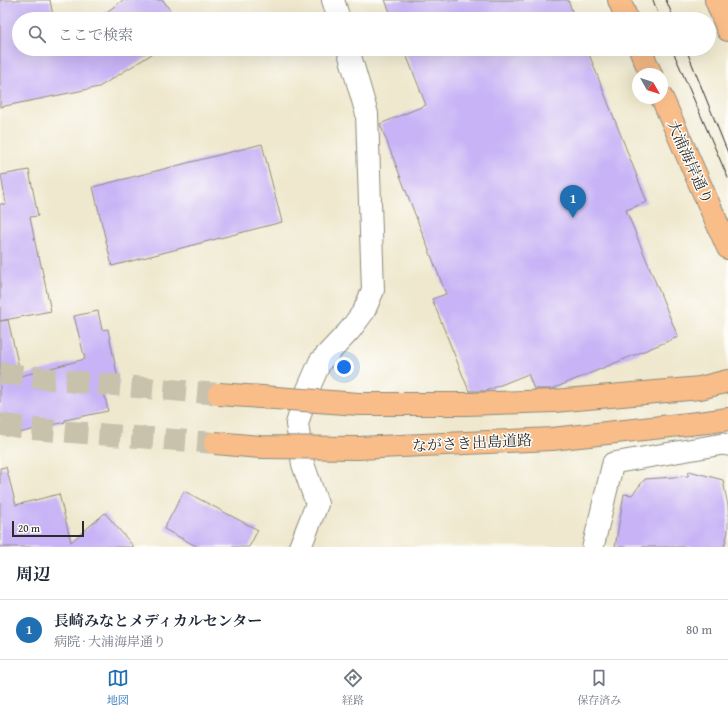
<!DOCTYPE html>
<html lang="ja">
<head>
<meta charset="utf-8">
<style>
	:root { --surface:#fff; --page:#f2f2f3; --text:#1f2937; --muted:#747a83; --line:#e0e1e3; --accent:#1f6fb2 }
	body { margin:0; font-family:"Gentium Book Plus","Noto Serif JP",serif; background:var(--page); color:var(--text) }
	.compass { position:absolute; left:632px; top:68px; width:36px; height:36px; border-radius:50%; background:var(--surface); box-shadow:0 4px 16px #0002; rotate:129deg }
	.scale { position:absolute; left:12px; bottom:10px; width:72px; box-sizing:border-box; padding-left:4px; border:2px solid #2b2b2b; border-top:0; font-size:11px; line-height:14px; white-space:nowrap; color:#2b2b2b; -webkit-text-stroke:3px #fdfcf7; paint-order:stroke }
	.you { position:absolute; left:344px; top:367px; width:14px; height:14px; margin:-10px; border:3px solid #fff; border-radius:50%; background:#1a73e8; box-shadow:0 0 0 6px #1a73e833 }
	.badge { display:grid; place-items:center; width:26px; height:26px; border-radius:50%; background:var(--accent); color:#fff; font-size:13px; font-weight:700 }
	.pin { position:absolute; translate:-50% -33px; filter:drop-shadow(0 1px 2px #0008) }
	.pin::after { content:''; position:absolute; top:21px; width:14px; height:12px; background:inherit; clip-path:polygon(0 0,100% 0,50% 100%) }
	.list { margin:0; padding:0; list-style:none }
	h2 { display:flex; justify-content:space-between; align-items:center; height:52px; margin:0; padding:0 16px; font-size:17px }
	h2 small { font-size:13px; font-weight:400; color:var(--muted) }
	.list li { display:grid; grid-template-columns:26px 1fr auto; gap:12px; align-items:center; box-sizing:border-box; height:60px; padding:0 16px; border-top:1px solid var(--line) }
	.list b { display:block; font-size:15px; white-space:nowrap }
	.list p { margin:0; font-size:13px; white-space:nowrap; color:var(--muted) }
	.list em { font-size:13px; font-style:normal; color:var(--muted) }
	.icon { flex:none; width:22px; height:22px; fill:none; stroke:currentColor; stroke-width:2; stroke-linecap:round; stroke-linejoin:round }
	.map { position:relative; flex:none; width:728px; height:547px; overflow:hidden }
	.search { position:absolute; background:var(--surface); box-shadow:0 4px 16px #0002; left:12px; right:12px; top:12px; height:44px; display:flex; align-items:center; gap:10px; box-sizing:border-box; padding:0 14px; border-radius:22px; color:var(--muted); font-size:15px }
	.sheet { height:112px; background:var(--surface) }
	nav { display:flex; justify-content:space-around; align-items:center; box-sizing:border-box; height:56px; border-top:1px solid var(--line); background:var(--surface); font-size:11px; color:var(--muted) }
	nav a { display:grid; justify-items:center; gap:2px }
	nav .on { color:var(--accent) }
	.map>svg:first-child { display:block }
	.building { fill:#c8b3f6 }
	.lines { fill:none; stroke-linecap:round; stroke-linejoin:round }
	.motorway-tunnel { stroke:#c8c2ad; stroke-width:22; stroke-dasharray:22 11; stroke-linecap:butt }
	.minor-casing { stroke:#8d8a7c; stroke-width:23 }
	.tertiary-casing { stroke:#8d8a7c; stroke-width:24 }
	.trunk-casing { stroke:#8d8a7c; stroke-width:24 }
	.motorway-casing { stroke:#8d8a7c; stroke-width:24 }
	.minor { stroke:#fff; stroke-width:21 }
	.tertiary { stroke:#fff; stroke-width:22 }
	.trunk { stroke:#f8bd89; stroke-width:22 }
	.motorway { stroke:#f8bd89; stroke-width:22 }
	.tram { stroke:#2b2b2b; stroke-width:1 }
	.motorway-bridge-casing { stroke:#8d8a7c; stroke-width:24; stroke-linecap:butt }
	.motorway-bridge { stroke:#f8bd89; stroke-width:22 }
	.labels { text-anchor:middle; stroke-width:3; stroke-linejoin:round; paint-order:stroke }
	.street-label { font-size:15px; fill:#2b2b2b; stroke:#fdfcf7 }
</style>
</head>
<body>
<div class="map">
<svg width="728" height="547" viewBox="0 0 728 547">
	<rect width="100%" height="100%" fill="#fdfcf7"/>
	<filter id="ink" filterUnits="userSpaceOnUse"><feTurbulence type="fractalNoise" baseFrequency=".025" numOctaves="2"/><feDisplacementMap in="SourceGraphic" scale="8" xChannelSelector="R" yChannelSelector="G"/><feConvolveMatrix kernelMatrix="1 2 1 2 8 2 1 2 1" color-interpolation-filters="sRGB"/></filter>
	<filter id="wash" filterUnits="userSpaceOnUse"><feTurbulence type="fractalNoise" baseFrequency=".012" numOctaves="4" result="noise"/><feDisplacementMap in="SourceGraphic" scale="16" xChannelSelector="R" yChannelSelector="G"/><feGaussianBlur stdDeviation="0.9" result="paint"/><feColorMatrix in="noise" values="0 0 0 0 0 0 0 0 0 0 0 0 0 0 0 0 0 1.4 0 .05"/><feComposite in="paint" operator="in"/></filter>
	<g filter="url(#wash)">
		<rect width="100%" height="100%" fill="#efe8ce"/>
		<g id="blocks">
			<path class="building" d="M0,0H50L53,16L59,19H19V49H160L99,87L0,107Z
				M123,0H163L176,19H97Z
				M385,0H568L575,19H393Z
				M404,49H587L647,202L626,210L678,337L552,389H534L528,374L486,391H469L432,299L446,294L380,124L426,105Z
				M262,144L282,222L112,266L93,187Z
				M29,170L38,216L30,217L38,257L39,256L51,311L0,321V204H6L1,175Z
				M98,311L102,330L108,329L119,384L103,387L108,411L65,420V422L6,436L0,414V321L8,320L21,376L85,359L74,316Z
				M6,467L16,505L59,494L71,542L105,513L134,547H0V468Z
				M689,471L723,480L728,506V532L724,547H615L624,494L632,495L645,479L688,476Z
				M184,491L258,530L249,547H198L164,529Z"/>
		</g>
	</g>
	<g filter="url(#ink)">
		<use href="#blocks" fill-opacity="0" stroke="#8d8a7c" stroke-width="1"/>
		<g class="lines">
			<path class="motorway-tunnel" d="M0,373L77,382L219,394
				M0,424L32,429L215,443"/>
			<g class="minor-casing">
				<path id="minor" d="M593,547L613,463L723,444L728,445"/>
			</g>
			<g class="tertiary-casing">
				<path id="tertiary" d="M333,0L339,19
					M300,547L317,504L303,464L297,424L306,394L320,362L350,330L364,311L373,290L367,114L348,49"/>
			</g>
			<g class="trunk-casing">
				<path id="trunk" d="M619,0L627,19
					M716,0L728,30
					M640,49L651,74
					M662,98L728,248"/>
			</g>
			<g class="motorway-casing">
				<path id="motorway" d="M399,404H467L554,401L700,388L728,381
					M707,422L728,419"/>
			</g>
			<use href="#minor" class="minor"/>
			<use href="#tertiary" class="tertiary"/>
			<use href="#trunk" class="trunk"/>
			<use href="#motorway" class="motorway"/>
			<path class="tram" d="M653,0L660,19
				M666,0L674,19
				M672,49L728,178
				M686,49L728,153"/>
			<g class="motorway-bridge-casing">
				<path id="motorway-bridge" d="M219,394L359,404H399
					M215,443L260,447L358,448L466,443L552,439L707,422"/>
			</g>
			<use href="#motorway-bridge" class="motorway-bridge"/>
		</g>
	</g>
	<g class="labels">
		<g class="street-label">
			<text transform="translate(690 162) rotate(66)" y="5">大浦海岸通り</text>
			<text transform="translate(472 443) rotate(-3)" y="5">ながさき出島道路</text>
		</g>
	</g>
</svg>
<svg class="compass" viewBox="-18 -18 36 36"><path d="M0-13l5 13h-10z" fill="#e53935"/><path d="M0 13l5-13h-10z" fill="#747a83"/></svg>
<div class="scale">20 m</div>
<div class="you"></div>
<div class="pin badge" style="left:573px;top:218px">1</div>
<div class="search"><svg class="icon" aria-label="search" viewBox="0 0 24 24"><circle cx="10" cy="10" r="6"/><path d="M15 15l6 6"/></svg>ここで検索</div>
</div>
<section class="sheet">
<h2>周辺<small></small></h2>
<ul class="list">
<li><span class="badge">1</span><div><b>長崎みなとメディカルセンター</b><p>病院 · 大浦海岸通り</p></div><em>80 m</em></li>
</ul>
</section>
<nav>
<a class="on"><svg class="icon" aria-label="map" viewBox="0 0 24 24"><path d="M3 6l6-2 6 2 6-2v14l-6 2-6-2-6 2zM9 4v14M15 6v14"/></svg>地図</a>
<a><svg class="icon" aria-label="directions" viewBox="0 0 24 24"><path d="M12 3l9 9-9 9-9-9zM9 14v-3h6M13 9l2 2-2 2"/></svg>経路</a>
<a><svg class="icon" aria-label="saved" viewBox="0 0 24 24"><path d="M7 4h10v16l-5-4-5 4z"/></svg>保存済み</a>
</nav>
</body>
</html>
